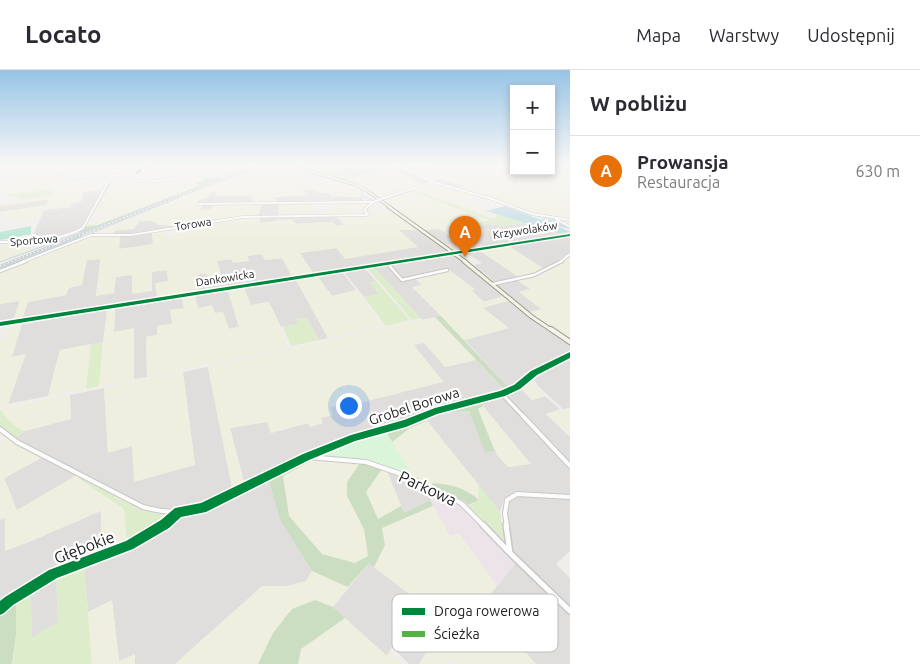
<!DOCTYPE html>
<html lang="pl">
<head>
<meta charset="utf-8">
<style>
	:root { --surface:#fff; --page:#f2f2f3; --text:#2b2b33; --muted:#7c7c81; --line:#e1e1e2; --accent:#6a6968 }
	body { margin:0; font-family:Ubuntu,sans-serif; background:var(--page); color:var(--text) }
	.controls { position:absolute; right:15px; top:15px; display:grid; overflow:hidden; border-radius:0px; box-shadow:0 2px 8px #0003 }
	.controls button { width:45px; height:45px; display:grid; place-items:center; padding:0; border:0; border-bottom:1px solid var(--line); background:var(--surface); color:var(--text); font:25px sans-serif }
	.you { position:absolute; left:348px; top:335px; width:18px; height:18px; margin:-12px; border:4px solid #fff; border-radius:50%; background:#1a73e8; box-shadow:0 0 0 8px #1a73e833 }
	.badge { display:grid; place-items:center; width:32px; height:32px; border-radius:50%; background:var(--accent); color:#fff; font-size:16px; font-weight:700 }
	.pin { position:absolute; translate:-50% -41px; filter:drop-shadow(0 1px 2px #0008) }
	.pin::after { content:''; position:absolute; top:26px; width:18px; height:15px; background:inherit; clip-path:polygon(0 0,100% 0,50% 100%) }
	.list { margin:0; padding:0; list-style:none }
	h2 { display:flex; justify-content:space-between; align-items:center; height:65px; margin:0; padding:0 20px; font-size:21px }
	h2 small { font-size:16px; font-weight:400; color:var(--muted) }
	.list li { display:grid; grid-template-columns:32px 1fr auto; gap:15px; align-items:center; box-sizing:border-box; height:70px; padding:0 20px; border-top:1px solid var(--line) }
	.list b { display:block; font-size:19px; white-space:nowrap }
	.list p { margin:0; font-size:16px; white-space:nowrap; color:var(--muted) }
	.list em { font-size:16px; font-style:normal; color:var(--muted) }
	.map { position:relative; flex:none; width:570px; height:594px; overflow:hidden }
	header { display:flex; align-items:center; gap:30px; box-sizing:border-box; height:70px; padding:0 25px; background:var(--surface); border-bottom:1px solid var(--line) }
	header strong { font-size:24px }
	nav { display:flex; gap:28px; margin-inline-start:auto; font-size:18px }
	main { display:flex }
	aside { flex:1; background:var(--surface) }
	.map>svg:first-child { display:block }
	.residential { fill:#dfdedc }
	.commercial { fill:#f1e3e1 }
	.industrial { fill:#ede4e9 }
	.farmland { fill:#efefdf; fill-rule:evenodd }
	.grass { fill:#ddeccb }
	.forest { fill:#cbdec1 }
	.park { fill:#daf5da }
	.pitch { fill:#b7e6d2 }
	.water { fill:#bfdbe3 }
	.lines { fill:none; stroke-linecap:round; stroke-linejoin:round }
	.stream { stroke:#bfdbe3; stroke-width:1 }
	.street-far4-casing { stroke:#c9c8c7; stroke-width:3 }
	.street-far3-casing { stroke:#c9c8c7; stroke-width:4.5 }
	.street-far2-casing { stroke:#c9c8c7; stroke-width:5.5 }
	.street-far1-casing { stroke:#c9c8c7; stroke-width:6 }
	.street-casing { stroke:#c9c8c7; stroke-width:8 }
	.secondary-far3-casing { stroke:#999a82; stroke-width:3 }
	.secondary-far2-casing { stroke:#999a82; stroke-width:4.5 }
	.secondary-far1-casing { stroke:#999a82; stroke-width:5 }
	.secondary-casing { stroke:#999a82; stroke-width:6 }
	.street-far4 { stroke:#fdfcfc; stroke-width:2 }
	.street-far3 { stroke:#fdfcfc; stroke-width:2.5 }
	.street-far2 { stroke:#fdfcfc; stroke-width:3 }
	.street-far1 { stroke:#fdfcfc; stroke-width:4 }
	.street { stroke:#fdfcfc; stroke-width:5 }
	.secondary-far3 { stroke:#f4f4ed; stroke-width:2 }
	.secondary-far2 { stroke:#f4f4ed; stroke-width:2.5 }
	.secondary-far1 { stroke:#f4f4ed; stroke-width:3 }
	.secondary { stroke:#f4f4ed; stroke-width:4 }
	.rail-casing { stroke:#ccc; stroke-width:2.5 }
	.rail { stroke:#fff; stroke-width:1; stroke-dasharray:2; stroke-linecap:butt }
	.quiet { stroke:#55b145; stroke-width:3; stroke-dasharray:6 3; stroke-linecap:butt }
	.cycleway-casing { stroke:#fff; stroke-width:3 }
	.cycleway { fill:#00873e; fill-rule:evenodd }
	.labels { text-anchor:middle; stroke-width:4.5; stroke-linejoin:round; paint-order:stroke }
	.far-street-label { font-size:11px; fill:#222; stroke:#fff }
	.street-label { font-size:14px; fill:#222; stroke:#fff }
	.near-street-label { font-size:16px; fill:#222; stroke:#fff }
	.key { fill:#fff; stroke:#bdbdbd; stroke-width:1 }
	.key-label { font-size:14px; fill:#222 }
</style>
</head>
<body>
<header>
<strong>Locato</strong>
<nav><a>Mapa</a><a>Warstwy</a><a>Udostępnij</a></nav>
</header>
<main>
<div class="map">
<svg width="570" height="594" viewBox="0 0 570 594">
	<rect width="100%" height="100%" fill="#f0eeeb"/>
	<path class="residential" d="M382,94L446,96L413,102L430,111L441,108L465,117L459,119L431,112L422,114Z
		M103,120L82,158L60,167L31,170L44,140L71,137V134L83,122Z
		M303,120H316L329,123L332,126L361,127L365,132L279,134L278,146L261,148L338,147L344,155L337,156L332,152L295,154L281,150L261,153L258,147L262,134H278L274,127L306,125Z
		M216,122L217,126H252L255,134H214L211,139L200,140L203,134H197L198,129H203L208,123Z
		M49,129L46,135L0,142V136Z
		M140,151H154L176,156L152,160L153,174L119,179L120,165H112L116,160L133,159Z
		M524,153L561,165L484,177L465,165L483,161L475,156L487,154L503,156Z
		M440,159L459,172L444,175L423,160Z
		M398,160H420L451,183L314,204L300,183L336,178L418,177Z
		M570,166V183L544,199L509,176Z
		M480,181L519,207L496,213L474,195L482,193L467,183Z
		M262,184L265,190L282,188L292,207L199,222L196,205L207,203L221,205L217,191L232,189L249,191L247,186Z
		M453,185L485,208L504,226L484,232L471,220L474,219L415,209L422,215L413,217L441,246L422,250L374,197Z
		M101,189L96,225L116,207L132,205L152,221L151,202L167,200L168,211L157,228L22,250L28,232L66,225L69,218L87,190Z
		M365,199L376,211L370,212L379,224L364,227L344,202Z
		M342,202L356,220L332,226L318,207Z
		M296,210L328,268L319,270L306,248L296,249L299,254L281,257L269,232L251,235L244,218Z
		M517,210L531,219L519,222L542,239L530,242L513,230L497,215Z
		M228,221L239,257L229,259L223,242L215,243L198,238L195,226Z
		M182,228L184,238L172,254L157,256V265L146,267L147,307L134,309V259L114,262L115,239Z
		M20,231L13,251L0,253V234Z
		M508,231L544,258L570,273V282L530,301L515,315L509,318L465,270L508,258L482,237Z
		M107,240L103,272L60,280L48,326L8,334L25,284L11,287L22,254Z
		M424,272L445,297L476,290L505,320L445,335L353,366L305,385L245,416L230,358L267,352L271,363L308,353L310,357L323,353L321,348L329,337L341,335L344,337L443,311L413,275Z
		M570,290V338L563,339L538,316L533,307Z
		M208,297L233,422L202,436L180,440L163,441L143,436L15,368L25,361L71,349L70,325L104,318L108,382L132,375L195,395L183,302Z
		M521,319L532,330L545,326L560,339L546,344L570,366V393L507,326Z
		M502,326L570,399V425L515,422L504,429L500,442L425,348L452,338L455,342L469,341L477,357L508,397L530,394L479,332Z
		M43,387L77,405L17,441L4,408Z
		M387,401L404,407L438,423L430,430L404,443Z
		M268,408L280,450L312,501L306,511L287,516H262L175,594H135V585L119,591L112,531L88,542L84,494L127,478L165,457L181,445L202,439Z
		M518,426L570,429V481L556,494L570,508V538L514,483L507,444L509,431Z
		M101,440L102,480L52,502L0,536V450L5,447L6,480L29,472Z
		M517,492L570,543V594H536L482,533Z
		M369,493L412,526L448,547L419,594H409L392,577L387,587L333,537Z
		M56,505L58,552L32,568L30,522Z"/>
	<path class="commercial" d="M474,170L484,177L454,182L444,175Z"/>
	<path class="industrial" d="M438,423L460,434L517,492L497,516L459,464L450,466L430,431Z"/>
	<path class="farmland" d="M21,94H83L81,97L11,102L5,98L20,97Z
		M159,94H218L195,97L193,101H158L152,111L146,112V117L159,116V111L181,108H198L195,104L206,100L210,102L228,99L226,95L246,94L249,97L222,108L198,107L205,109L196,115H200L98,155L87,156L88,153L100,152L107,143H93L111,111L120,110L122,105L134,104V111L140,112L136,110L137,103L148,97H156Z
		M279,94L284,95L281,96L284,100L295,102L303,111L315,110L307,101L316,104L321,111L327,110L323,107L339,111L342,116H351L355,121L360,120L358,125L361,127L331,126L329,123H318L315,120H303L306,125L274,127L278,134H262L257,147L261,153L292,149L296,154L332,152L337,156L344,155L338,147L366,146L369,144L365,139L371,136L384,143L392,140L420,160H399L418,177L345,189L336,178L300,183L314,204L292,207L282,188L265,190L262,184L248,186L249,191L233,193L231,189L217,191L221,205L208,207L206,203L196,205L199,222L157,228L155,213L168,211L167,200L152,202V221L132,224V205L116,207L114,223L96,226L100,189L87,190L82,215L69,218L66,225L28,232L22,250L13,251L20,231L0,234V201L91,166L120,165L119,179L153,174L152,161L165,159L168,169L174,168L173,157L176,156L157,155V153H153L154,151H140L134,159L116,160L112,165L102,164L109,158L215,114ZM216,122L217,126H251L256,134H214L211,139L201,140L203,134H197L198,130L209,127V123Z
		M397,94H450L465,102L496,94H514V101H551V98L570,102V149L533,144L491,128L459,119L464,117L441,108L430,111L413,102L443,96Z
		M389,97L422,114L406,120L398,116L391,117L399,123L380,129L361,116L342,111Z
		M54,100L52,104L75,111L111,106L108,111L96,112L93,116H106L103,120L83,122L81,132L71,134V137L44,140L41,147L15,151L16,149L0,151L9,148L8,144L0,145V142L46,135L49,129L0,136V133L51,126L53,120L2,125L1,120L7,119L14,114H9V112L0,113V109L12,103Z
		M431,114L477,126L457,131L498,144L494,149L414,120Z
		M412,121L493,151L475,156L484,161L466,165L474,170L459,172L440,159L429,160L412,151L383,131L401,125L416,131L421,129L406,123Z
		M372,132L367,137L348,138L350,146H326L325,139L337,140L336,133Z
		M279,134H313L312,145L278,146Z
		M37,171L31,179L0,192V178L4,177L6,173Z
		M509,176L544,199L519,207L480,181Z
		M570,185V258L567,259L570,262V268L557,261L530,242L541,239L519,222L530,219L517,210L536,203L546,209L551,208L542,201Z
		M449,200L475,219L471,221L484,232L504,226L508,231L483,238L509,258L465,270L412,217L422,215L415,208Z
		M318,207L332,226L356,220L383,256L328,268L296,210Z
		M244,218L251,235L269,232L288,277L147,307L146,267L157,265V256L172,254L170,240L184,238L182,228L195,226L198,238L212,235L215,243L223,242L229,259L239,257L228,221Z
		M115,239L114,262L134,258V309L99,316L107,240Z
		M435,247L476,290L445,297L424,273L414,275L443,312L343,337L341,335L330,337L333,345L321,348L323,353L310,357L308,353L271,363L267,352L230,358L245,416L233,422L208,297Z
		M22,254L12,287L26,284L8,334L0,336V271L6,270L12,255Z
		M91,274L86,319L48,326L60,280Z
		M183,302L195,395L134,412L132,376L108,383L104,318Z
		M528,310H530L545,326L532,330L520,317Z
		M70,325L71,348L25,361L19,359L7,350L0,339Z
		M483,336L531,394L508,397L496,384L478,338Z
		M570,338V366H569L546,344Z
		M427,351L478,414L479,430L467,420L432,413L433,417L414,407L392,372L410,358Z
		M10,368L43,387L4,408L17,440L77,405L81,410L124,440L127,471L102,480L101,441L29,472L5,481V448L0,450V373Z
		M308,388L360,393L347,412V426L364,459L368,487L355,493L322,484L289,446L283,406L310,391Z
		M382,399L387,401L401,436L378,449L366,422Z
		M433,436L450,466L459,464L497,516L482,534L536,594H456L449,588L446,594H419L448,547L412,526L374,497L385,475L381,458Z
		M312,501L348,517L333,537L315,530L273,563L258,594H175L262,516H287L306,511Z
		M112,530L119,591L135,584V594H92L88,542Z
		M345,548L387,586L389,582L401,594H298L301,579Z"/>
	<path class="grass" d="M328,94L353,107L342,109L291,95Z
		M53,120L51,126L20,130V127L14,128V125L6,126L7,124Z
		M414,120L494,149L498,144L570,162V164L561,165L524,153L503,156L487,154L475,156L471,152L481,153V151H491L412,121Z
		M374,197L420,248L412,250L368,199Z
		M376,211L410,250L386,256L364,227L379,224L369,212Z
		M306,248L319,270L291,276L283,257L298,254L296,249Z
		M103,272L99,316L86,319L91,274Z
		M0,339C7,348 13,357 25,361L15,368L0,356Z
		M77,405C107,421 139,445 173,445L164,452L127,471L124,439L81,410Z
		M478,414L500,442L505,472L468,436L479,430Z
		M84,494L92,594H13L16,564V532L30,522L32,568L58,552L56,505Z"/>
	<path class="forest" d="M328,94H382L389,97L342,111L288,95C310,95 331,114 352,106Z
		M198,107L223,108L81,163L79,161L87,156L98,155L199,116L195,114L204,109Z
		M441,246L509,318L505,320L435,247Z
		M479,332L483,336L478,339L496,384L494,381L485,382L469,341L455,342L452,338Z
		M425,348L427,351L410,358L392,372L386,362Z
		M308,388L311,391L283,406L289,446L322,484L355,493L368,486L364,459L347,426V412L360,393L382,399L366,422L378,449L401,436L404,443L430,430L433,436L382,458L385,475L374,497L369,493L348,517L312,501L280,450L268,408Z
		M432,413C452,414 465,418 479,430L468,435L463,430L433,417Z
		M315,530L333,537L345,548L301,579L298,594H258L273,563L292,539Z
		M16,532V564L12,594H0V545Z"/>
	<path class="park" d="M386,362L414,407L367,391L328,387L326,381Z"/>
	<path class="pitch" d="M31,156V164L0,170V162Z"/>
	<path class="water" d="M505,136L551,154L540,149L556,151L570,159L557,156L570,162L558,163L486,141Z"/>
	<g class="lines">
		<path class="stream" d="M120,94L114,104L139,102L149,94
			M0,99L9,102L56,98L54,104L74,110L110,106
			M301,100L306,102
			M308,102L321,106
			M323,107L345,113
			M348,113L356,116
			M361,119L362,126L374,131
			M382,130L410,121
			M511,137L528,144L555,150
			M83,162L176,126
			M87,165L180,127
			M0,192L82,162L113,108
			M0,198L82,166
			M0,199L82,167"/>
		<g class="street-far4-casing">
			<path id="street-far4" d="M396,94L433,112L492,129L532,144L570,150
				M113,106L136,103V111C165,114 192,103 219,94
				M83,108L93,94
				M0,109L4,106L1,101L3,94
				M199,134L373,132
				M556,149L570,157
				M0,172C29,171 57,172 83,158L118,94
				M22,192L91,165H131L243,147L366,145L368,144L365,142V139L375,131L433,112
				M560,192L570,184"/>
		</g>
		<g class="street-far3-casing">
			<path id="street-far3" d="M387,193L402,210L447,200
				M0,201L26,191
				M493,214L534,205L562,191"/>
		</g>
		<g class="street-far2-casing">
			<path id="street-far2" d="M502,324L524,347
				M420,347L435,341L502,324L517,317L534,303L570,285"/>
		</g>
		<g class="street-far1-casing">
			<path id="street-far1" d="M523,346L570,396
				M0,359L17,372L143,437C163,442 183,445 203,438C238,425 271,403 305,387C343,370 384,362 423,346
				M308,387L366,392L404,405L461,433L484,456
				M160,456L179,443
				M507,456L505,444L507,430L517,424L570,427"/>
		</g>
		<g class="street-casing">
			<path id="street" d="M483,455L510,483
				M506,455L510,483L570,541
				M0,539C21,523 42,510 67,499C98,486 133,475 162,455"/>
		</g>
		<g class="secondary-far3-casing">
			<path id="secondary-far3" d="M284,94L354,114L366,120L391,138
				M551,97L570,101"/>
		</g>
		<g class="secondary-far2-casing">
			<path id="secondary-far2" d="M389,137L466,192
				M396,192L570,165"/>
		</g>
		<g class="secondary-far1-casing">
			<path id="secondary-far1" d="M464,191L532,247L553,261
				M0,254L404,191"/>
		</g>
		<g class="secondary-casing">
			<path id="secondary" d="M551,259L570,272"/>
		</g>
		<use href="#street-far4" class="street-far4"/>
		<use href="#street-far3" class="street-far3"/>
		<use href="#street-far2" class="street-far2"/>
		<use href="#street-far1" class="street-far1"/>
		<use href="#street" class="street"/>
		<use href="#secondary-far3" class="secondary-far3"/>
		<use href="#secondary-far2" class="secondary-far2"/>
		<use href="#secondary-far1" class="secondary-far1"/>
		<use href="#secondary" class="secondary"/>
		<g class="rail-casing">
			<path id="rail" d="M0,196L262,94"/>
		</g>
		<use href="#rail" class="rail"/>
		<path class="quiet" d="M136,103L150,94"/>
		<g class="cycleway-casing">
			<path id="cycleway" d="M570,164V166L0,256V252Z
				M570,282V288L537,305L520,319L505,326L437,344L406,357L355,371L309,390L206,442L181,447L169,458L133,479L57,508L13,535L4,543L0,545V531L5,527L49,500L126,471L161,450L175,438L201,433L303,384L351,365L404,350L435,338L500,321L514,315L531,301Z"/>
		</g>
		<use href="#cycleway" class="cycleway"/>
	</g>
	<linearGradient id="sky" x2="0" y2="1"><stop stop-color="#97c4e6"/><stop offset="0.53" stop-color="#f8f7f6"/><stop offset="1" stop-color="#f8f7f6" stop-opacity="0"/></linearGradient>
	<rect width="570" height="178" fill="url(#sky)"/>
	<g class="labels">
		<g class="far-street-label">
			<text transform="translate(193 154) rotate(-9)" y="4">Torowa</text>
			<text transform="translate(525 160) rotate(-9)" y="4">Krzywolaków</text>
			<text transform="translate(34 170) rotate(-5)" y="4">Sportowa</text>
			<text transform="translate(225 208) rotate(-9)" y="4">Dankowicka</text>
		</g>
		<g class="street-label">
			<text transform="translate(414 336) rotate(-18)" y="5">Grobel Borowa</text>
		</g>
		<g class="near-street-label">
			<text transform="translate(428 418) rotate(25)" y="6">Parkowa</text>
			<text transform="translate(84 477) rotate(-21)" y="6">Głębokie</text>
		</g>
	</g>
	<rect x="392" y="524" width="166" height="58" rx="8" class="key"/>
	<rect x="402" y="538" width="23" height="7" fill="#00873e"/>
	<rect x="402" y="561" width="23" height="6" fill="#55b145"/>
	<g class="key-label">
		<text x="434" y="546">Droga rowerowa</text>
		<text x="434" y="569">Ścieżka</text>
	</g>
</svg>
<div class="controls">
<button>+</button>
<button>−</button>
</div>
<div class="you"></div>
<div class="pin badge" style="left:465px;top:187px;background:#e8710a">A</div>
</div>
<aside>
<h2>W pobliżu<small></small></h2>
<ul class="list">
<li><span class="badge" style="background:#e8710a">A</span><div><b>Prowansja</b><p>Restauracja</p></div><em>630 m</em></li>
</ul>
</aside>
</main>
</body>
</html>
